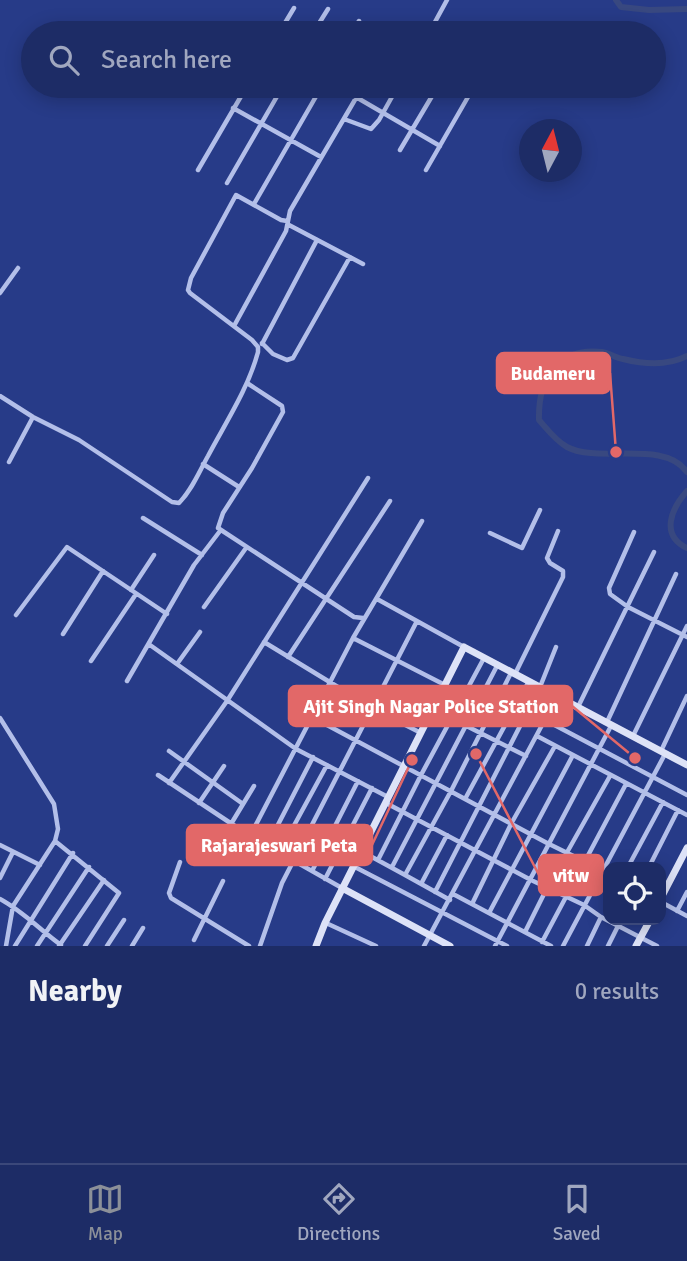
<!DOCTYPE html>
<html lang="en">
<head>
<meta charset="utf-8">
<style>
	:root { --surface:#1d2c66; --page:#2a386f; --text:#f1f3f6; --muted:#a0a7bf; --line:#3b487a; --accent:#8c9099 }
	body { margin:0; font-family:Signika,sans-serif; background:var(--page); color:var(--text) }
	.controls { position:absolute; right:21px; bottom:21px; display:grid; overflow:hidden; border-radius:14px; box-shadow:0 4px 18px #0003 }
	.controls button { width:63px; height:63px; display:grid; place-items:center; padding:0; border:0; border-bottom:2px solid var(--line); background:var(--surface); color:var(--text); font:35px sans-serif }
	.compass { position:absolute; left:519px; top:119px; width:63px; height:63px; border-radius:50%; background:var(--surface); box-shadow:0 4px 18px #0003; rotate:7deg }
	.list { margin:0; padding:0; list-style:none }
	h2 { display:flex; justify-content:space-between; align-items:center; height:91px; margin:0; padding:0 28px; font-size:30px }
	h2 small { font-size:23px; font-weight:400; color:var(--muted) }
	.icon { flex:none; width:38px; height:38px; fill:none; stroke:currentColor; stroke-width:2; stroke-linecap:round; stroke-linejoin:round }
	.map { position:relative; flex:none; width:687px; height:946px; overflow:hidden }
	.search { position:absolute; background:var(--surface); box-shadow:0 4px 18px #0003; left:21px; right:21px; top:21px; height:77px; display:flex; align-items:center; gap:18px; box-sizing:border-box; padding:0 24px; border-radius:38px; color:var(--muted); font-size:26px }
	.sheet { height:217px; background:var(--surface) }
	nav { display:flex; justify-content:space-around; align-items:center; box-sizing:border-box; height:98px; border-top:2px solid var(--line); background:var(--surface); font-size:19px; color:var(--muted) }
	nav a { display:grid; justify-items:center; gap:4px }
	nav .on { color:var(--accent) }
	.map>svg:first-child { display:block }
	.lines { fill:none; stroke-linecap:round; stroke-linejoin:round }
	.canal { stroke:#384880; stroke-width:6 }
	.street { stroke:#b3bfe9; stroke-width:4.5 }
	.secondary { stroke:#dde2f7; stroke-width:7 }
	.leader { fill:none; stroke:#e26868; stroke-width:2.5 }
	.callout-dot { fill:#e26868; stroke:#273b88; stroke-width:2.5 }
	.callout { fill:#e26868; stroke:#e26868; stroke-width:2.5 }
	.callout-label { font-size:19px; text-anchor:middle; font-weight:bold; fill:#fff }
</style>
</head>
<body>
<div class="map">
<svg width="687" height="946" viewBox="0 0 687 946">
	<rect width="100%" height="100%" fill="#273b88"/>
	<g class="lines">
		<path class="canal" d="M616,0L621,7L649,10L687,9
			M687,356C668,366 643,364 623,359C616,358 609,353 602,352C556,347 538,380 539,420C547,429 556,441 567,447C599,464 664,439 687,472
			M687,491C671,509 660,535 687,548"/>
		<path class="street" d="M279,33L294,8
			M313,33L328,9
			M352,33L359,21
			M429,33L447,0
			M337,86L440,146
			M233,108L321,157
			M344,119L371,129L379,120L398,86
			M400,150L438,86
			M198,170L247,86
			M426,170L472,90
			M227,183L283,86
			M254,204L322,86
			M289,225L363,264
			M0,293L18,268
			M234,326L286,231L290,211L363,86
			M262,343L273,354L287,360L293,358L350,257
			M262,344L317,240
			M247,383L282,406L283,412L252,468L223,513L218,528L354,617L363,618
			M0,396L33,417L79,440L172,502L179,503C192,490 199,472 208,456C226,422 248,389 258,352V347L252,340L190,293L188,290L191,278L236,195L281,220L287,221
			M9,462L33,417
			M203,464L239,487
			M143,518L202,555
			M634,532L609,588L610,594L628,607L687,637
			M490,533L522,548L540,510
			M131,590L154,555
			M377,599L464,647
			M204,607L246,548
			M16,615L67,547L167,614
			M63,634L103,571
			M353,638L445,685
			M264,642L374,709L421,733
			M150,645L296,749L388,797
			M288,657L390,501
			M91,661L136,594
			M177,664L200,632
			M515,674L563,577V571L550,563L547,558L558,531
			M127,681L194,565L220,531
			M578,707L654,552
			M433,709L526,756
			M312,717L547,843L608,873
			M0,718L54,804L58,829L55,841L13,906L6,946
			M545,720L687,795
			M607,722L676,574
			M537,736L687,815
			M633,736L687,626
			M169,751L243,804
			M661,751L687,696
			M158,775L250,836L342,888
			M169,783L227,701L368,478
			M465,799L529,681
			M199,803L224,766
			M386,803L531,880L584,905L601,917L657,946
			M231,824L254,786
			M250,836L353,638L422,521
			M55,841L119,893L85,946
			M0,845L40,865
			M267,846L313,757
			M361,851L405,875
			M279,853L327,765
			M378,860L421,775L484,658
			M180,862L169,893L171,898L249,946
			M353,866L507,946
			M392,867L498,664
			M628,867L663,802
			M649,867L678,810
			M312,871L358,781
			M0,878L13,852
			M325,879L372,788
			M421,884L447,835
			M435,892L540,687L556,647
			M453,894L551,946
			M0,899C24,912 40,930 61,945
			M450,900L405,875L451,791L511,673
			M661,902L687,916
			M472,904L511,824L555,746
			M677,911L687,892
			M489,913L573,755
			M326,923L376,946
			M525,932L547,888L610,776
			M194,940L223,881
			M542,942L626,784
			M15,946L73,853
			M37,946L89,867
			M59,946L104,880
			M107,946L124,920
			M132,946L143,928
			M260,946L282,883L417,621
			M424,946L557,697
			M495,946L611,726
			M563,946L665,754
			M587,946L601,917
			M608,946L618,926"/>
		<path class="secondary" d="M342,888L450,946
			M661,898L687,848
			M316,946L325,923L464,647L687,765
			M636,946L650,920"/>
	</g>
	<path class="leader" d="M616 452L610 373M635 758L572 706M412 760L372 845M476 754L539 875"/>
	<g class="callout-dot">
		<circle cx="616" cy="452" r="7"/>
		<circle cx="635" cy="758" r="7"/>
		<circle cx="412" cy="760" r="7"/>
		<circle cx="476" cy="754" r="7"/>
	</g>
	<g class="callout">
		<rect x="497" y="353" width="113" height="40" rx="7"/>
		<rect x="289" y="686" width="283" height="40" rx="7"/>
		<rect x="187" y="825" width="185" height="40" rx="7"/>
		<rect x="539" y="855" width="64" height="40" rx="7"/>
	</g>
	<g class="callout-label">
		<text x="553" y="380">Budameru</text>
		<text x="431" y="713">Ajit Singh Nagar Police Station</text>
		<text x="279" y="852">Rajarajeswari Peta</text>
		<text x="571" y="882">vitw</text>
	</g>
</svg>
<div class="controls">
<button><svg class="icon" aria-label="locate" viewBox="0 0 24 24"><circle cx="12" cy="12" r="6"/><path d="M12 2v4M12 18v4M2 12h4M18 12h4"/></svg></button>
</div>
<svg class="compass" viewBox="-18 -18 36 36"><path d="M0-13l5 13h-10z" fill="#e53935"/><path d="M0 13l5-13h-10z" fill="#a0a7bf"/></svg>
<div class="search"><svg class="icon" aria-label="search" viewBox="0 0 24 24"><circle cx="10" cy="10" r="6"/><path d="M15 15l6 6"/></svg>Search here</div>
</div>
<section class="sheet">
<h2>Nearby<small>0 results</small></h2>
<ul class="list">
</ul>
</section>
<nav>
<a class="on"><svg class="icon" aria-label="map" viewBox="0 0 24 24"><path d="M3 6l6-2 6 2 6-2v14l-6 2-6-2-6 2zM9 4v14M15 6v14"/></svg>Map</a>
<a><svg class="icon" aria-label="directions" viewBox="0 0 24 24"><path d="M12 3l9 9-9 9-9-9zM9 14v-3h6M13 9l2 2-2 2"/></svg>Directions</a>
<a><svg class="icon" aria-label="saved" viewBox="0 0 24 24"><path d="M7 4h10v16l-5-4-5 4z"/></svg>Saved</a>
</nav>
</body>
</html>
